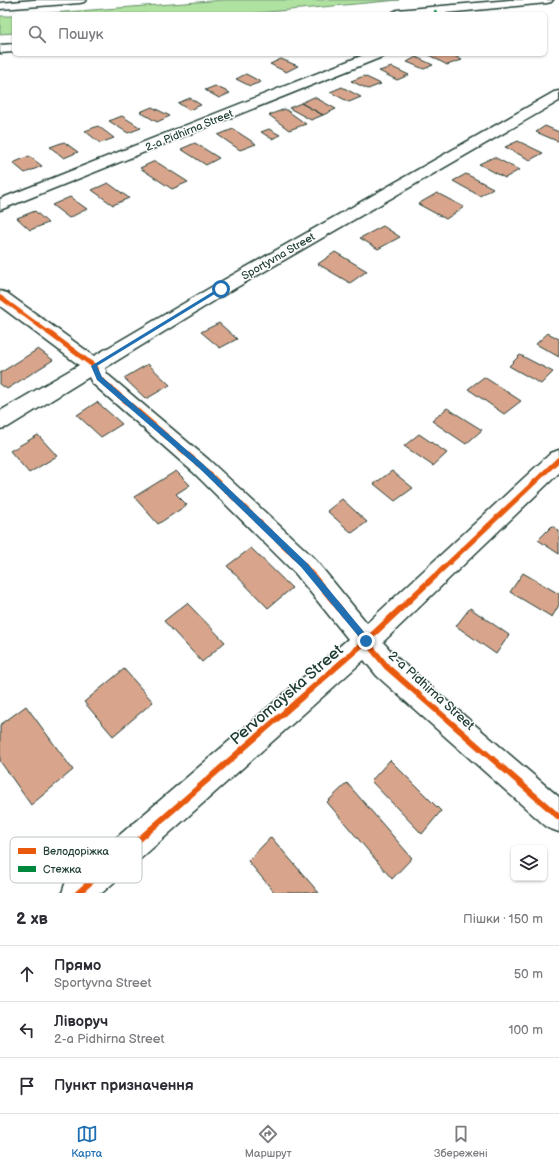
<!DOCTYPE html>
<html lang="uk">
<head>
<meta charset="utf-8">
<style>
	:root { --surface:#fff; --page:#f2f2f3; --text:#2b2b33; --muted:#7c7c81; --line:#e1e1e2; --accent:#1f6fb2 }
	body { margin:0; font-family:"Balsamiq Sans",sans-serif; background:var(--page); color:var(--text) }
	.controls { position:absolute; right:12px; bottom:12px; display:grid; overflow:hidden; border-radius:6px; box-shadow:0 1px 3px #0004 }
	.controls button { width:36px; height:36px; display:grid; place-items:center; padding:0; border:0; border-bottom:1px solid var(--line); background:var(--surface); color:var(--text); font:20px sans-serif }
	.stop { position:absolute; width:12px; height:12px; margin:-9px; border:3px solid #1f6fb2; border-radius:50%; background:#fff }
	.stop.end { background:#1f6fb2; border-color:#fff; box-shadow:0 1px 4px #0008 }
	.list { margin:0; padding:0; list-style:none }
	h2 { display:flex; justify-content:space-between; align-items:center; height:52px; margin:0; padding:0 16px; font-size:17px }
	h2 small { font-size:13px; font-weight:400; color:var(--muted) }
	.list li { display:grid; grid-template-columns:26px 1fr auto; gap:12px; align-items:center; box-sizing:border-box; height:56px; padding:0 16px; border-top:1px solid var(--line) }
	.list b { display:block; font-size:15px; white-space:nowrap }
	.list p { margin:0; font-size:13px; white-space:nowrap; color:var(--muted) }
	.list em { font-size:13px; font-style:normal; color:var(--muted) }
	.icon { flex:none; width:22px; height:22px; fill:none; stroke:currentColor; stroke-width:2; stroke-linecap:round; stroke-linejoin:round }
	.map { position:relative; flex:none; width:559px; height:893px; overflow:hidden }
	.search { position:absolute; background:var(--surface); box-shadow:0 1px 3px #0004; left:12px; right:12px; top:12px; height:44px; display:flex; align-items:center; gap:10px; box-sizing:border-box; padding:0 14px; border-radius:6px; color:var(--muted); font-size:15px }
	.sheet { height:220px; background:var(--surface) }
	nav { display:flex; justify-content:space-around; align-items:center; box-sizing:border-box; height:56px; border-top:1px solid var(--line); background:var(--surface); font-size:11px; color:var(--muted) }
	nav a { display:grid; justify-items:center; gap:2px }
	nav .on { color:var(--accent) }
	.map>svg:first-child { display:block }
	.green { fill:#afe1a1; stroke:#678f6a }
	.building { fill:#d8a58c; stroke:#1f3d34 }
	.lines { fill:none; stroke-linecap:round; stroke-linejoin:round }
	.minor-casing { stroke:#1f3d34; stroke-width:3 }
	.tertiary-casing { stroke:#1f3d34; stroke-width:3 }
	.minor { fill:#fff; fill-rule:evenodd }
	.tertiary { fill:#fff; fill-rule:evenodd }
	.quiet { stroke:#00873e; stroke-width:2.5; stroke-dasharray:4.5 2.5; stroke-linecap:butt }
	.cycleway-far2-casing { stroke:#fff; stroke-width:6 }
	.cycleway-far1-casing { stroke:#fff; stroke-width:8 }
	.cycleway-casing { stroke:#fff; stroke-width:9 }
	.cycleway-far2 { stroke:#e8590c; stroke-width:4 }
	.cycleway-far1 { stroke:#e8590c; stroke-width:5 }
	.cycleway { stroke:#e8590c; stroke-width:6 }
	.route { fill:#1f6fb2 }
	.labels { text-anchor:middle; stroke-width:3; stroke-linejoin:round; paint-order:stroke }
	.far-street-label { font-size:11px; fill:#1f3d34; stroke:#fff }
	.street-label { font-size:13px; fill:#1f3d34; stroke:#fff }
	.near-street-label { font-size:16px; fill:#1f3d34; stroke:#fff }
	.key { fill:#fff; stroke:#bcc5c2; stroke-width:1 }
	.key-label { font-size:11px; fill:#1f3d34 }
</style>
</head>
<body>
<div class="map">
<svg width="559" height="893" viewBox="0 0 559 893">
	<rect width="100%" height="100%" fill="#fff"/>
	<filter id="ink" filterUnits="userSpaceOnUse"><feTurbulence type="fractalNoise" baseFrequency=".025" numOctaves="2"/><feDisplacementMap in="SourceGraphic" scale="8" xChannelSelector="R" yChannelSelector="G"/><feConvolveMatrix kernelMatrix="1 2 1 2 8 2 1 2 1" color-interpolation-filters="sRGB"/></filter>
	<g filter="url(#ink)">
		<path class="green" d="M224,0H399L246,14H38Z
			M0,16H14V33L0,34Z"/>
		<path class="building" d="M427,54H451L462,60L447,65Z
			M416,57L433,65L424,69L407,62Z
			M281,59L298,66L286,72L270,64Z
			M392,67L409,75L397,80L379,71Z
			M246,74L261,82L250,86L236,79Z
			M364,76L381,84L368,89L351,81Z
			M215,86L230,93L219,98L205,90Z
			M342,87L361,97L349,102L330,92Z
			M314,97L336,109L323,115L301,103Z
			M190,98L201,105L189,110L178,103Z
			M301,103L323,115L311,120L289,108Z
			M152,107L170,116L157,122L140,112Z
			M285,109L306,124L289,130L269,115Z
			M122,116L141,128L128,133L109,121Z
			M98,126L114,138L100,143L85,131Z
			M545,126L559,132V140L557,141L536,132Z
			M233,129L256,144L240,150L218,135Z
			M269,129L280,135L272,139L261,132Z
			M518,141L543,153L530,160L505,147Z
			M64,142L78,152L64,158L50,147Z
			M195,143L219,158L206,165L181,149Z
			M29,156L42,166L25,173L13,163Z
			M494,157L519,170L505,178L479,164Z
			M155,161L188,182L172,189L140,168Z
			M466,174L493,188L480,196L453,181Z
			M108,183L129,198L113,205L92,190Z
			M437,193L464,207L446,219L418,204Z
			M70,197L87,209L69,218L52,205Z
			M35,211L48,223L30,230L17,218Z
			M383,226L400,237L378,249L360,238Z
			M335,252L367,271L350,283L318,264Z
			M219,323L237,339L220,348L201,332Z
			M548,333L559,339V357L536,344Z
			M38,349L53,360L7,389L0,384V373Z
			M520,355L553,372L541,384L509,366Z
			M148,364L170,385L146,399L124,378Z
			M484,377L521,401L504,414L468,389Z
			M97,402L122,424L101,437L77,415Z
			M447,408L482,430L466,444L432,421Z
			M419,434L447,453L433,466L404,446Z
			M38,435L57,456L29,473L10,451Z
			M176,471L190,485L176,494L187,505L158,524L134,497Z
			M392,471L413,488L395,501L374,484Z
			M342,499L367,522L352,533L327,511Z
			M552,526L559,531V554L538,540Z
			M251,548L292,588L268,608L227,566Z
			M523,573L559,594V605L552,617L510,592Z
			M187,603L225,642L202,662L164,621Z
			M470,608L509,635L496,654L456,626Z
			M124,669L153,702L113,736L84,702Z
			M26,706L73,770L31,805L0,761V725Z
			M390,760L441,811L422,834L371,781Z
			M347,783L412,858L392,879L327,802Z
			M271,837L319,893H275L248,861Z"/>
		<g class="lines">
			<g class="minor-casing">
				<path id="minor" d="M34,0H86L84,2L80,3L0,9V3Z
					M366,54H383L382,57L0,210V199Z
					M559,91V101L227,293L105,368L107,374L209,460L313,557L367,623L551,453L559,450V473L383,642L397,658L559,797V832L548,828L377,676L364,660L102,893H62L66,881L348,639L295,573L193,472L92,383L89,377L8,427L0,429V411L79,365L0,306V291L7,293L94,356L215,285L554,92Z"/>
			</g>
			<g class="tertiary-casing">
				<path id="tertiary" d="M510,0H553L551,2L547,3L435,14H391L393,12L397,10Z
					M14,44V52L0,53V45Z"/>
			</g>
			<use href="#minor" class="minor"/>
			<use href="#tertiary" class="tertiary"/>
			<path class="quiet" d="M435,10L436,14"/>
			<g class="cycleway-far2-casing">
				<path id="cycleway-far2" d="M0,297L49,333"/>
			</g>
			<g class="cycleway-far1-casing">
				<path id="cycleway-far1" d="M48,332L94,366L99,378L201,466L304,565L314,577
					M434,577L559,459"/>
			</g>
			<g class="cycleway-casing">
				<path id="cycleway" d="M313,576L387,667L559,817
					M78,893L366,641L435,576"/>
			</g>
			<use href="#cycleway-far2" class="cycleway-far2"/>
			<use href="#cycleway-far1" class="cycleway-far1"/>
			<use href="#cycleway" class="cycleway"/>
		</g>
	</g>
	<path class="route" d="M219,288L223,289L97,366L102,377L203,464L307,563L369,638V643H364L301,567L199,468L97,380L91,366Z"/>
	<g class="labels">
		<g class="far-street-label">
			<text transform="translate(189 130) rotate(-22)" y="4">2-a Pidhirna Street</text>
			<text transform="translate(278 256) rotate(-30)" y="4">Sportyvna Street</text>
		</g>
		<g class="street-label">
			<text transform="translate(432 690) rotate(42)" y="5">2-a Pidhirna Street</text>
		</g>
		<g class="near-street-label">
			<text transform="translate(286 694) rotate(-41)" y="6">Pervomayska Street</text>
		</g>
	</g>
	<rect x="10" y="837" width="132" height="46" rx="6" class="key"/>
	<rect x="18" y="848" width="18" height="6" fill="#e8590c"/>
	<rect x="18" y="866" width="18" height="6" fill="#00873e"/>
	<g class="key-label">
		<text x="43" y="855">Велодоріжка</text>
		<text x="43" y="873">Стежка</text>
	</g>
</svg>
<div class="controls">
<button><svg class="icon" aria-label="layers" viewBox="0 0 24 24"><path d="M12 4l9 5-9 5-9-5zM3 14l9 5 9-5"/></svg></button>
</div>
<div class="stop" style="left:221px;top:289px"></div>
<div class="stop end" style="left:366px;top:641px"></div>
<div class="search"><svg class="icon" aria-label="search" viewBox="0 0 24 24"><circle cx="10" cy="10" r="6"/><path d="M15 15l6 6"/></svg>Пошук</div>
</div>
<section class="sheet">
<h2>2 хв<small>Пішки · 150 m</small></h2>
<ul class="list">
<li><svg class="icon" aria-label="ahead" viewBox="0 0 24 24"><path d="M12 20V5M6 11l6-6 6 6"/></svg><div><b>Прямо</b><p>Sportyvna Street</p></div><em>50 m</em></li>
<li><svg class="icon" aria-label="left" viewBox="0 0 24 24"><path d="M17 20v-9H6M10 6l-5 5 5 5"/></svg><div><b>Ліворуч</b><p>2-a Pidhirna Street</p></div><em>100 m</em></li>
<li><svg class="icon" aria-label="arrive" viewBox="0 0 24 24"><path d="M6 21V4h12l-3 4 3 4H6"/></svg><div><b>Пункт призначення</b></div></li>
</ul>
</section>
<nav>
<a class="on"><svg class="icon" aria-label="map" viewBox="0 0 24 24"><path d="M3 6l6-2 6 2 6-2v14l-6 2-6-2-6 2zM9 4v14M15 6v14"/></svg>Карта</a>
<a><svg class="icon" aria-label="directions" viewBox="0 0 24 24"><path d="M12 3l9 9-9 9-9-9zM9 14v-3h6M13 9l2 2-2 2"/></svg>Маршрут</a>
<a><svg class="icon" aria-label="saved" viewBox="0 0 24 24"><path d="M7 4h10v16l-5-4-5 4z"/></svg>Збережені</a>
</nav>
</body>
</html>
